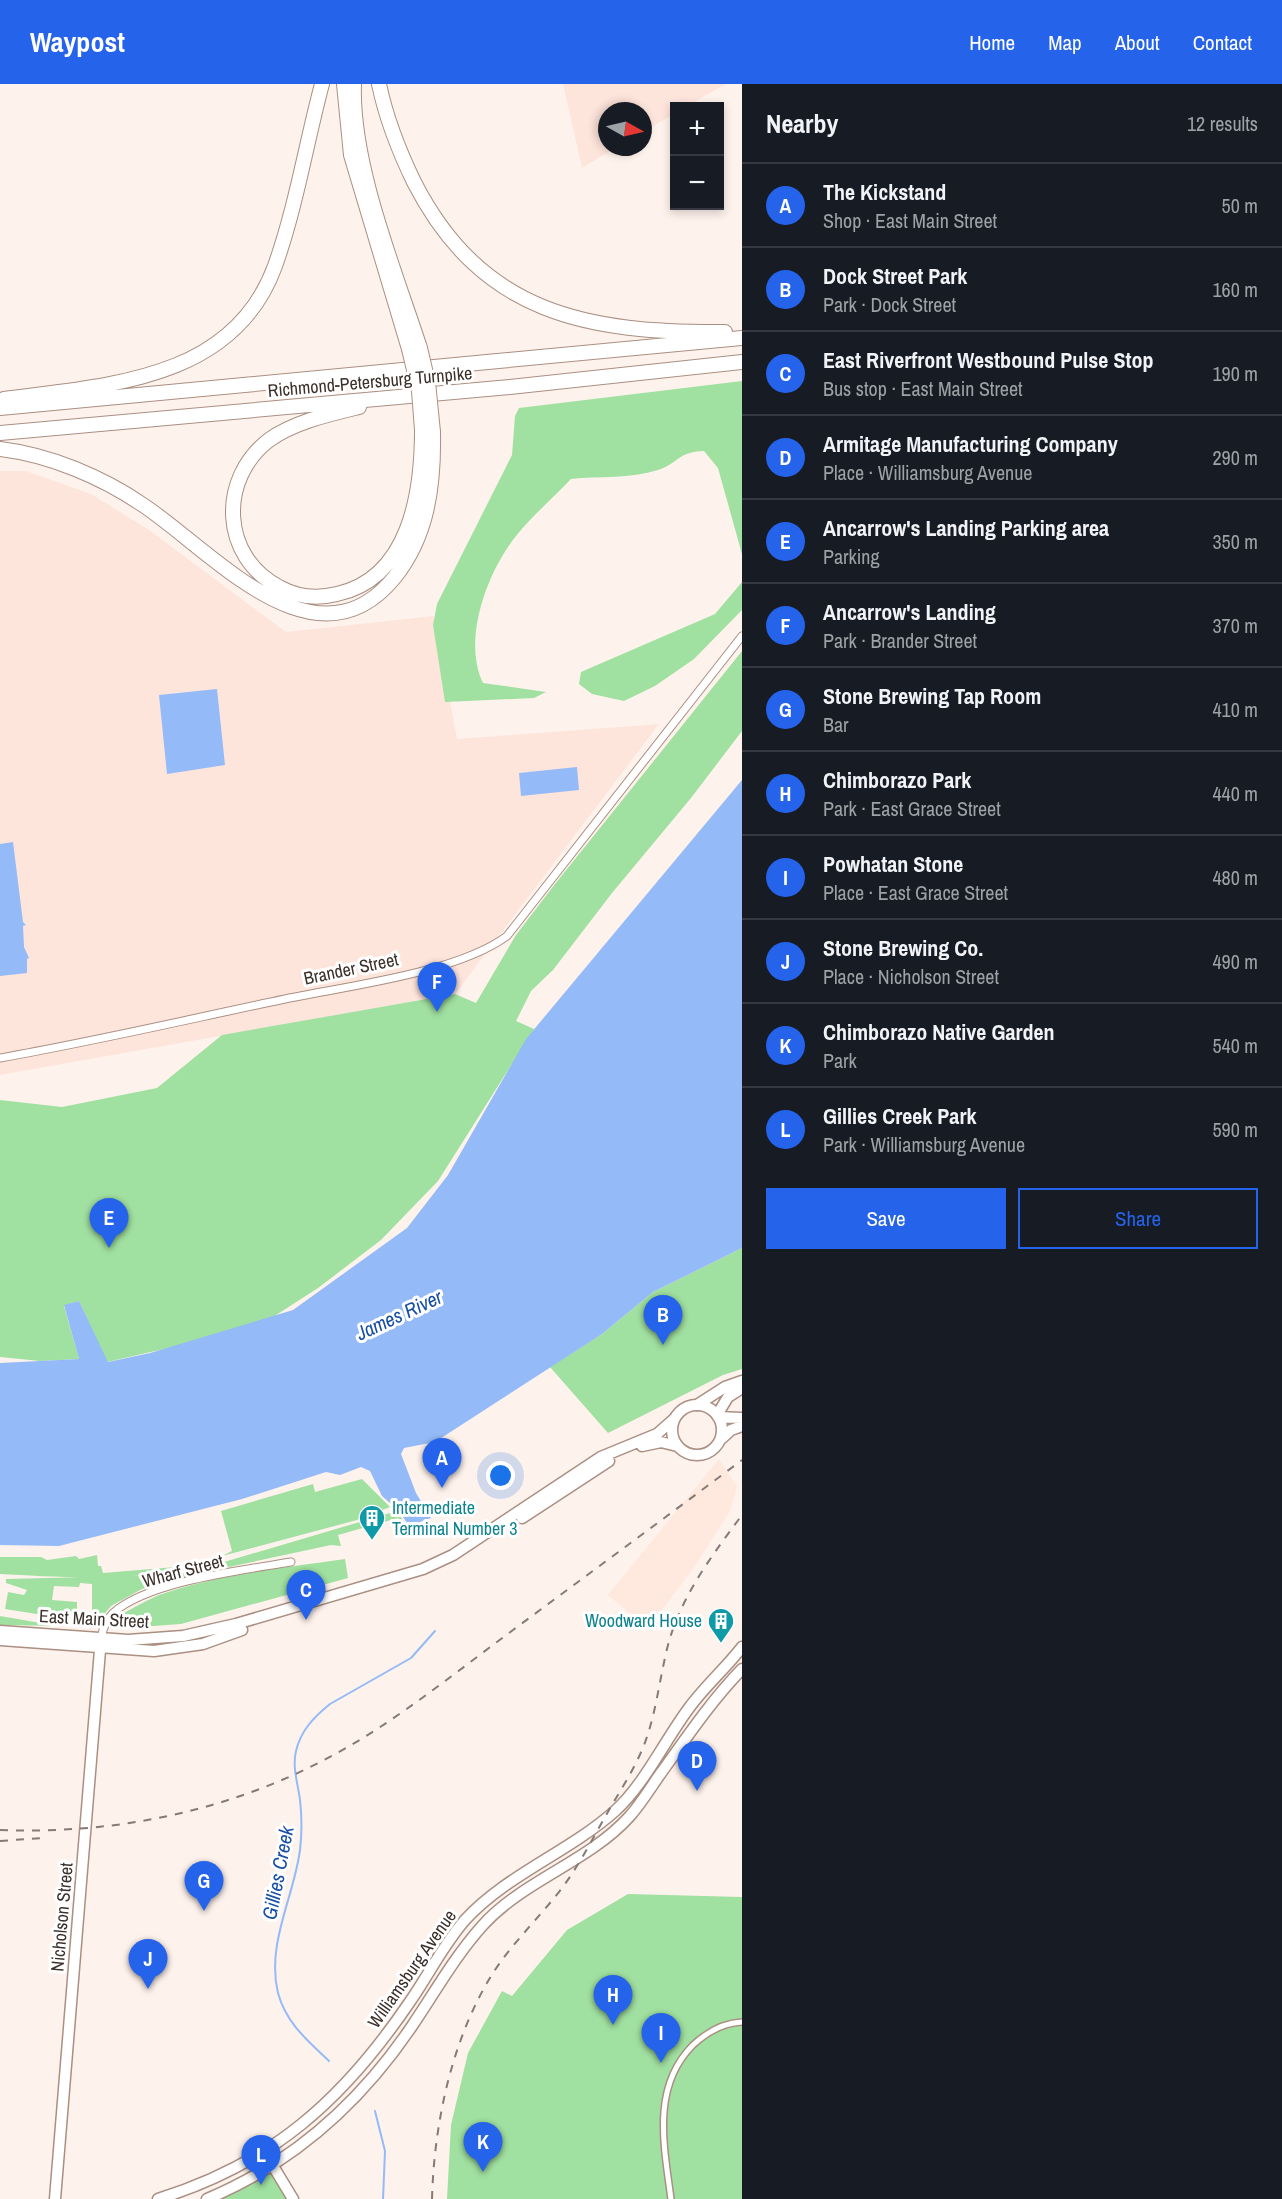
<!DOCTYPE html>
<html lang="en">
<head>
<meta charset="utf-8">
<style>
	:root { --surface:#171b24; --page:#20242c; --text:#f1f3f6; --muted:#9ea1a6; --line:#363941; --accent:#2563eb }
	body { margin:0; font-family:"Archivo Narrow",sans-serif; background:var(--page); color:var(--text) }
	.controls { position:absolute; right:18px; top:18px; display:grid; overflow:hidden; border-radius:0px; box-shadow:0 3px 9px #0003 }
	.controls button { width:54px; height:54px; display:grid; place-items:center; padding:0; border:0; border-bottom:2px solid var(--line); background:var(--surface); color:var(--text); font:30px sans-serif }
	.compass { position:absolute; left:598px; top:18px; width:54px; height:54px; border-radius:50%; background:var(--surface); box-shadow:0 3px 9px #0003; rotate:98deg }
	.you { position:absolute; left:501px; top:1392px; width:21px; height:21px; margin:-15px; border:4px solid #fff; border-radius:50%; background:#1a73e8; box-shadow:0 0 0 9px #1a73e833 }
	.badge { display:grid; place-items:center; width:39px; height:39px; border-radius:50%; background:var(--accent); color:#fff; font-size:20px; font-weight:700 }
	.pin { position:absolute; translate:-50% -50px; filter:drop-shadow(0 2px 3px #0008) }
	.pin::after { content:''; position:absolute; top:32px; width:21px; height:18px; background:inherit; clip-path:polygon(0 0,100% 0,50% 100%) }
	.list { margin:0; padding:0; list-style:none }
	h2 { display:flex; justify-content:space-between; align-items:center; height:78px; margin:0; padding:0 24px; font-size:26px }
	h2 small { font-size:20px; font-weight:400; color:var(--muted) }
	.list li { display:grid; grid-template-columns:39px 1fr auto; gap:18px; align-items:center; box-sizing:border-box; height:84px; padding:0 24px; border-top:2px solid var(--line) }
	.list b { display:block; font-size:22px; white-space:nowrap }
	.list p { margin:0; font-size:20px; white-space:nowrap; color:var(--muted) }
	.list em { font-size:20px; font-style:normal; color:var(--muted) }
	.actions { display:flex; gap:12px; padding:18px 24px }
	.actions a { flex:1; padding:14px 0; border:2px solid var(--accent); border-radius:0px; text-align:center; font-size:21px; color:var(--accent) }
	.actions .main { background:var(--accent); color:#fff }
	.map { position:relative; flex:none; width:742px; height:2115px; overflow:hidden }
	header { display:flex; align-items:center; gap:36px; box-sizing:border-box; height:84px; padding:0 30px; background:var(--accent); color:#fff }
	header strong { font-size:28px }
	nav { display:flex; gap:33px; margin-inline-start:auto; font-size:21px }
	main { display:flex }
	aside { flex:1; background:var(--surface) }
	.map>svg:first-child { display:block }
	.built { fill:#ffe8dd }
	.industrial { fill:#fee5dc }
	.green { fill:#a0e0a0 }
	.water { fill:#94baf7 }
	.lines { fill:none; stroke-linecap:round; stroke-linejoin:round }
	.stream { stroke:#94baf7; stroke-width:2 }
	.pedestrian-casing { stroke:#aa8f82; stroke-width:8 }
	.minor-casing { stroke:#aa8f82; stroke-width:9 }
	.secondary-casing { stroke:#aa8f82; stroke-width:13 }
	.primary-casing { stroke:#aa8f82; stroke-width:13 }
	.motorway-casing { stroke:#aa8f82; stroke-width:16 }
	.pedestrian { stroke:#fff; stroke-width:5 }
	.minor { stroke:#fff; stroke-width:7 }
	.secondary { stroke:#fff; stroke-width:10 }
	.primary { stroke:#fff; stroke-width:10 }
	.motorway { stroke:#fff; stroke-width:14 }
	.rail { stroke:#857a75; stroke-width:2; stroke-dasharray:8 8; stroke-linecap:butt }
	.motorway-bridge-casing { stroke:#aa8f82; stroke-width:16; stroke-linecap:butt }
	.motorway-bridge { stroke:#fff; stroke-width:14 }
	.labels { text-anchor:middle; stroke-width:6; stroke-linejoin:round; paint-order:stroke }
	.street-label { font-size:18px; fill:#3b302b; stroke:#fff }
	.culture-label { font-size:18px; fill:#0d838f; stroke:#fff; text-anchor:start }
	.water-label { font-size:20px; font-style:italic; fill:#184ea5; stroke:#fff }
</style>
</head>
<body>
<header>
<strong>Waypost</strong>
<nav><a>Home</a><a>Map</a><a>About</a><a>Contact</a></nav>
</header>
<main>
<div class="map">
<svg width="742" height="2115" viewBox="0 0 742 2115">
	<rect width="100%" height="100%" fill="#fef2ec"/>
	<path class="built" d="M719,1375L737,1403L730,1427L693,1485L660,1528L650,1538L638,1536L608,1511Z"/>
	<path class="industrial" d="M563,0H726L687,22H674V30L643,48V27H607V63H617L582,84Z
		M0,387H26L91,410L149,446L286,548L434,532L457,655L659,640L455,910L0,991Z"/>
	<path class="green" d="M742,297V470L718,384L704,367C677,368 679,379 658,386C630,395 600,392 571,395C553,414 532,432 516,452C487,488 462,556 483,599L546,608L534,614L445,618L433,541L437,520L512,371L515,332L519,324Z
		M742,498V526L694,575L655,602L624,617L592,610L579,600L581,588L715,530Z
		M742,567V647L691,714L612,809L553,886L531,907L516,937L534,945L438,1097L381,1156L318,1204L256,1244L107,1278L79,1217L64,1222L79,1275L40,1277L0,1273V1016L62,1023L157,1004L222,951L455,910L476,919L516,851L555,800Z
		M742,1164V1285L723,1291L608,1349L550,1283L602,1250L653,1208Z
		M362,1395L390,1423L357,1436L222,1472L232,1467L221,1427L313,1400L315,1408Z
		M397,1427L407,1442L398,1434L338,1451L341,1462L331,1461L229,1483L225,1481L224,1478Z
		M97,1471L98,1482H101L103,1489L176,1483L208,1476C157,1500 58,1493 0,1490V1473H41L47,1476L76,1472L79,1475Z
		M345,1475L348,1494L181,1540L125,1544L122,1542L119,1544L117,1540L120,1531C134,1524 148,1515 162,1510C221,1490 284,1484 345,1475Z
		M211,1482L209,1488L142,1505L111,1522L97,1539L87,1542L86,1536H92V1500L80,1499L79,1503L54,1502L52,1516L77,1518V1532L65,1529L62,1534L5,1525L8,1508L24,1511L27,1506L6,1499V1495L173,1491Z
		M0,1532L58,1542L0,1541Z
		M628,1810L742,1813V2115H447L451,2041L468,1969L502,1907L512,1912L567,1846Z
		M273,2081L293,2115H207Z"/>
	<path class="water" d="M217,605L225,681L167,690L159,611Z
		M577,683L579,706L521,712L519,689Z
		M742,696V1164L653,1208L602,1250L435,1358L404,1364L401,1370L416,1409L431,1434L409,1442L399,1427L382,1412L370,1387L361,1383L340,1391L326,1388L242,1415L59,1462L0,1461V1279L79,1275L64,1221L79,1217L108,1278L150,1269L293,1226L407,1144L448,1091L526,955Z
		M13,758L23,838L26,841L23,842L24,863L29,874L27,875V889L0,892V760Z"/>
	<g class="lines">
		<path class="stream" d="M329,1977C308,1957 286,1939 278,1909C266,1860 294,1813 300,1766C302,1749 302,1733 300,1716C298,1700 292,1683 296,1667C301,1646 314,1633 330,1620L411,1574L435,1547
			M375,2027L385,2067L383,2115"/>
		<g class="pedestrian-casing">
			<path id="pedestrian" d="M671,2115C664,2062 651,2003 693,1961C707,1948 722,1939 742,1938"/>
		</g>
		<g class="minor-casing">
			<path id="minor" d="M0,974C96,957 190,935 285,915C347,902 457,889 507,852L742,552
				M101,1554C103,1544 106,1536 113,1529C149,1497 244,1486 291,1478"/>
		</g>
		<g class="secondary-casing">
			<path id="secondary" d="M697,1321L725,1303L742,1297
				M717,1331L728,1313L742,1304
				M264,2067L293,2115
				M55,2115L101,1554"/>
		</g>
		<g class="primary-casing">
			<path id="primary" d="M672 1346a25 25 0 1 1 50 0a25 25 0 1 1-50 0Z
				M718,1333L742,1334
				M720,1356L731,1346L742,1342
				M642,1362L661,1358L677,1362
				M522,1434L609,1377
				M0,1547L128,1556L183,1552L236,1540L423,1485L453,1471L601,1373L657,1350L674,1335
				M0,1556L154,1567L203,1560L242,1546
				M158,2115C272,2080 343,2016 409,1919C428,1892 443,1861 465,1836C506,1791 569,1768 615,1727C644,1701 665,1656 689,1624C705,1602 726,1584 742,1563
				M207,2115C293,2079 360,2019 412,1942C435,1908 455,1872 483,1841C524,1796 588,1778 629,1733C641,1720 651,1703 661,1689C687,1653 711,1617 742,1585"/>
		</g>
		<g class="motorway-casing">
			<path id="motorway" d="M344,0L351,71L409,265
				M354,0C351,80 395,187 420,264
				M379,0C386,34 399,67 414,98C482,231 588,249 725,248
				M4,315C107,301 233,297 275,182C296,123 306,60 322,0
				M359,323C330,330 294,338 269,356C218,395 221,473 279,503C297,513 317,515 337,510C410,494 422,408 422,346
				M0,324L742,254
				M0,349L510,303L742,278
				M0,365C50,371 102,393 143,421C211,466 315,590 394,494C428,452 434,401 433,348"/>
		</g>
		<use href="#pedestrian" class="pedestrian"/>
		<use href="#minor" class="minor"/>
		<use href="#secondary" class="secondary"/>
		<use href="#primary" class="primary"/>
		<use href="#motorway" class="motorway"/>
		<path class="rail" d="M0,1746C133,1751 261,1720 374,1647C422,1616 467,1580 513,1546C590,1489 666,1433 742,1376
			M0,1757L42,1754
			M432,2115C434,2039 452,1954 493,1889C513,1858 540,1833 562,1804C580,1780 594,1752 609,1726C620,1707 633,1687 642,1666C656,1633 659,1596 668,1561C681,1512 713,1470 742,1431"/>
		<g class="motorway-bridge-casing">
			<path id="motorway-bridge" d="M420,264L428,298L433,348
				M409,265L419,307L422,346"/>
		</g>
		<use href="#motorway-bridge" class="motorway-bridge"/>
	</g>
	<defs>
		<g id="building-pin" transform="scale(1.35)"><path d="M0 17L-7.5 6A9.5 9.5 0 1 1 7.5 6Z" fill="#0f9aa8" stroke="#fff"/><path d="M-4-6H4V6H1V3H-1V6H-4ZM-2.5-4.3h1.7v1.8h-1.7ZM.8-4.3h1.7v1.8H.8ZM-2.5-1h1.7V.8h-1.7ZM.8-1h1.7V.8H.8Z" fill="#fff"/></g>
	</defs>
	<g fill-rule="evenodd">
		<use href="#building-pin" x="372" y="1434"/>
		<use href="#building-pin" x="721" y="1537"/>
	</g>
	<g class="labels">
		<g class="street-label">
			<text transform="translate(370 298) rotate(-5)" y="6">Richmond-Petersburg Turnpike</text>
			<text transform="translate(351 885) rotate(-12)" y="6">Brander Street</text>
			<text transform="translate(183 1487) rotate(-15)" y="6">Wharf Street</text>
			<text transform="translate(94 1535) rotate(3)" y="6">East Main Street</text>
			<text transform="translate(62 1833) rotate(-85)" y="6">Nicholson Street</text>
			<text transform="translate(412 1885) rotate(-55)" y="6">Williamsburg Avenue</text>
		</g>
		<g class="culture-label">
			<text x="392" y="1430">Intermediate<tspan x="392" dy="21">Terminal Number 3</tspan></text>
			<text x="702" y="1543" text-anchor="end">Woodward House</text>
		</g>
		<g class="water-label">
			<text transform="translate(399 1231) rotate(-25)" y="7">James River</text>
			<text transform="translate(278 1789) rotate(-79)" y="7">Gillies Creek</text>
		</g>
	</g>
</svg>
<div class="controls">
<button>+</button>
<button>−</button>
</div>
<svg class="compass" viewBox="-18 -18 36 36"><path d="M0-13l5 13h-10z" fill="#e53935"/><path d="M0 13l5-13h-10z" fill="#9ea1a6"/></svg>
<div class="you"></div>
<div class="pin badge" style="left:442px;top:1404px">A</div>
<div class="pin badge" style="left:663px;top:1261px">B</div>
<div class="pin badge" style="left:306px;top:1536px">C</div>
<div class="pin badge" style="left:697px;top:1707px">D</div>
<div class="pin badge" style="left:109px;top:1164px">E</div>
<div class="pin badge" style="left:437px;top:928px">F</div>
<div class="pin badge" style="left:204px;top:1827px">G</div>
<div class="pin badge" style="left:613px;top:1941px">H</div>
<div class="pin badge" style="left:661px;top:1979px">I</div>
<div class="pin badge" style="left:148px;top:1905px">J</div>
<div class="pin badge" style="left:483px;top:2088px">K</div>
<div class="pin badge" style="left:261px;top:2101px">L</div>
</div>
<aside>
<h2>Nearby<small>12 results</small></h2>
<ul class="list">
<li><span class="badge">A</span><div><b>The Kickstand</b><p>Shop · East Main Street</p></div><em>50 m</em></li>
<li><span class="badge">B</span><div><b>Dock Street Park</b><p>Park · Dock Street</p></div><em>160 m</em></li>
<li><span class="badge">C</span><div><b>East Riverfront Westbound Pulse Stop</b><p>Bus stop · East Main Street</p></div><em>190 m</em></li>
<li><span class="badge">D</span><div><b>Armitage Manufacturing Company</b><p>Place · Williamsburg Avenue</p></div><em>290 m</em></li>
<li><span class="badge">E</span><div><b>Ancarrow's Landing Parking area</b><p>Parking</p></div><em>350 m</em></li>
<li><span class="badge">F</span><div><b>Ancarrow's Landing</b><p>Park · Brander Street</p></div><em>370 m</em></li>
<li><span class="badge">G</span><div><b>Stone Brewing Tap Room</b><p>Bar</p></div><em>410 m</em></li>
<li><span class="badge">H</span><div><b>Chimborazo Park</b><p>Park · East Grace Street</p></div><em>440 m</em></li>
<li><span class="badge">I</span><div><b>Powhatan Stone</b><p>Place · East Grace Street</p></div><em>480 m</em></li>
<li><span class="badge">J</span><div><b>Stone Brewing Co.</b><p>Place · Nicholson Street</p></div><em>490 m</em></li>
<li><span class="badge">K</span><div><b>Chimborazo Native Garden</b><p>Park</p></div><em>540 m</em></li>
<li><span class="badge">L</span><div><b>Gillies Creek Park</b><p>Park · Williamsburg Avenue</p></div><em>590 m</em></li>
</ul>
<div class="actions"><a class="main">Save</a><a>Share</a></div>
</aside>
</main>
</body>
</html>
